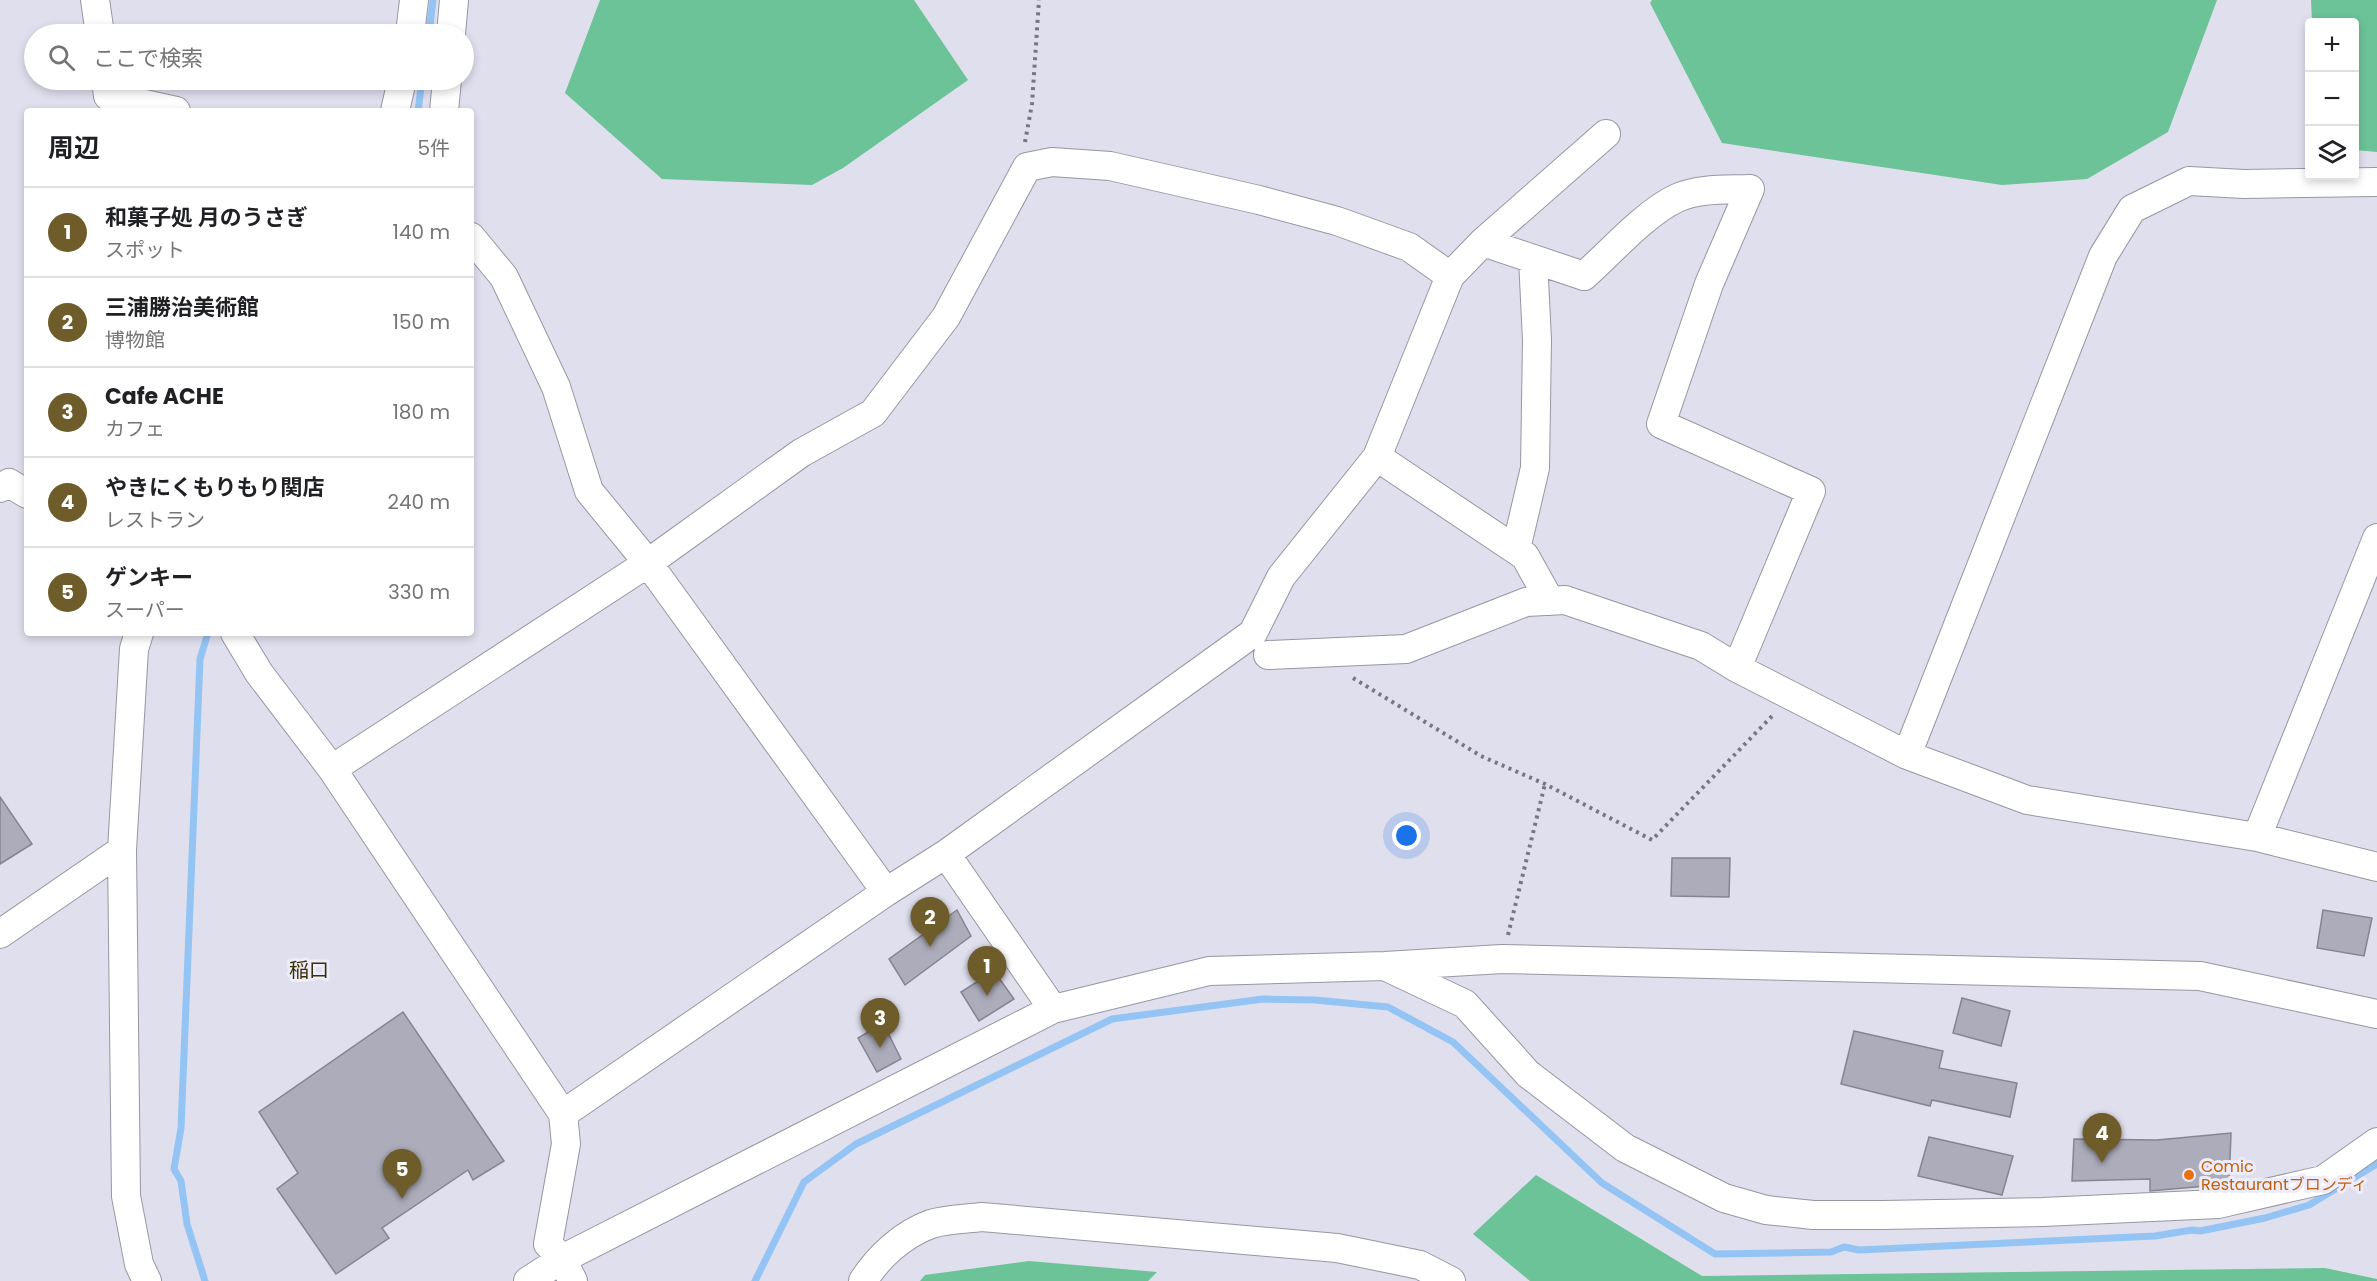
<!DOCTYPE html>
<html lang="ja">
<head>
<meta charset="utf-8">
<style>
	:root { --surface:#fff; --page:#f6f6f6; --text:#202124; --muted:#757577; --line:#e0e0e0; --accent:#6e5d2b }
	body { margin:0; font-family:Poppins,"Noto Sans JP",sans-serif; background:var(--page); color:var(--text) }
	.controls { position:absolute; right:18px; top:18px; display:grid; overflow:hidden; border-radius:6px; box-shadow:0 3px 9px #0003 }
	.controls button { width:54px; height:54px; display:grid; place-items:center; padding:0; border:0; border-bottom:2px solid var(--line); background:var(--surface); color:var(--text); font:30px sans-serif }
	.you { position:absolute; left:1407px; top:836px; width:21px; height:21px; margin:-15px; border:4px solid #fff; border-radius:50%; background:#1a73e8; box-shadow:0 0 0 9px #1a73e833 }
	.badge { display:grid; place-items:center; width:39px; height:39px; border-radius:50%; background:var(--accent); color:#fff; font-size:20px; font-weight:700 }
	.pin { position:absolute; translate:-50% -50px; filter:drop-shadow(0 2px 3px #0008) }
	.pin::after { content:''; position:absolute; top:32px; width:21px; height:18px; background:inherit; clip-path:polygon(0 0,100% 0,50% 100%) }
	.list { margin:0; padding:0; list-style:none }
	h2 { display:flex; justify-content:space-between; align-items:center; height:78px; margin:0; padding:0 24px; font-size:26px }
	h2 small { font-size:20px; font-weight:400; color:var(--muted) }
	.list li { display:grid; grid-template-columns:39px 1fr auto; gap:18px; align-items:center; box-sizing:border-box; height:90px; padding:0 24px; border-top:2px solid var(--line) }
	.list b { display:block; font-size:22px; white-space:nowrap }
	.list p { margin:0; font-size:20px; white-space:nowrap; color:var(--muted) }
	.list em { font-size:20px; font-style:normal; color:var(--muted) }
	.icon { flex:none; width:33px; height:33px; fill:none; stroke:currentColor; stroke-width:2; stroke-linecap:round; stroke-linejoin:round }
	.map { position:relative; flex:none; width:2377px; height:1281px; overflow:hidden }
	.search { position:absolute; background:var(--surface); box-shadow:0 3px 9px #0003; left:24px; top:24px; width:450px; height:66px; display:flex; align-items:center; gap:15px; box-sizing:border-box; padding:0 21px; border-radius:33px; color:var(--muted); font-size:22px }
	.panel { position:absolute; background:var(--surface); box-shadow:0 3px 9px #0003; left:24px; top:108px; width:450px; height:528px; border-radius:6px }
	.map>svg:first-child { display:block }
	.forest { fill:#6bc397 }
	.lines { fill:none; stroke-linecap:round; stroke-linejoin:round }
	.stream { stroke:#94c4f4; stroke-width:7 }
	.building { fill:#adacba; stroke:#868492; stroke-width:1.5 }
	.minor-casing { stroke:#9796a4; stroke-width:30 }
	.path { stroke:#777681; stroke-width:4; stroke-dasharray:3 4.5; stroke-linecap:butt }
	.minor { stroke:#fff; stroke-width:28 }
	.food-dot { fill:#e8710a; stroke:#edecfb; stroke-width:2 }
	.labels { text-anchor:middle; stroke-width:6; stroke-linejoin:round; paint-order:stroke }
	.food-label { font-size:16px; fill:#c56008; stroke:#edecfb; text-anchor:start }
	.quarter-label { font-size:20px; fill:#3b2e03; stroke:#edecfb }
</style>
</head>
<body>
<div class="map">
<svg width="2377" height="1281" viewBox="0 0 2377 1281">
	<rect width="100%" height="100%" fill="#e0dfee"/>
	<path class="forest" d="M600,0H914L968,80L843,168L812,185L662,179L565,93Z
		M1652,0H2217L2168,132L2087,179L2002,185L1722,143L1650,3Z
		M2311,0H2377V152L2355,150L2354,22H2312Z
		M1536,1175L1702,1276L2325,1268L2377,1279V1281H1530L1473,1234Z
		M1029,1261L1157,1272L1148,1281H920L925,1275Z"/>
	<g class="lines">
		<path class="stream" d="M429,34L433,0
			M418,111L422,80
			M205,1281L187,1224L181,1181L174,1169L181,1128L200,659L208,633
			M755,1281L804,1182L856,1144L1112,1019L1263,999L1315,1000L1388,1007L1453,1042L1602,1183L1715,1254L1831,1252L1844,1247L1859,1250L2155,1236L2192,1230L2200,1231L2265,1218L2309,1205L2377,1164"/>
	</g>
	<path class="building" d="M0,797L32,844L0,864Z
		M1672,858H1730L1729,897L1671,896Z
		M957,910L971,936L905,985L889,959Z
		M2323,910L2372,918L2364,956L2317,948Z
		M994,971L1014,999L979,1021L961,992Z
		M1962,998L2010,1011L2001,1046L1953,1033Z
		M403,1012L504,1161L473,1180L468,1170L382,1228L389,1238L336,1274L277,1189L298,1173L259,1112Z
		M883,1023L901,1059L877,1072L858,1038Z
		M1854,1031L1943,1051L1939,1068L2017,1083L2010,1117L1932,1100L1930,1106L1841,1084Z
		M2231,1133L2229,1184L2150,1191V1179L2072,1181L2074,1139L2157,1140Z
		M1929,1137L2013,1156L2002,1195L1918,1176Z"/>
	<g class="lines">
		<g class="minor-casing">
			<path id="minor" d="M95,0L100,34
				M410,34L414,0
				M451,34L454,0
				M106,80L108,96L176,111
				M395,111L402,80
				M444,111L447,80
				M471,237L504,277L556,387L589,491L648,563L886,892
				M1483,242L1606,134
				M1377,457L1525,556L1550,601
				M0,488L9,483L27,494
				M1516,549L1535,468L1537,340L1533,259
				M139,633L134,649L122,850L126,1196L139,1264L147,1281
				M235,633L259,673L332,769L563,1114L566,1144L548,1244L562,1259L573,1281
				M1268,655L1406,649L1526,602L1565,600L1701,646L1737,668L1907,755L2027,800L2257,837L2377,867
				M1907,755L2103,256L2132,209L2189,181L2244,184L2377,182
				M332,769L648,563L801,453L873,413L946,317L1027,167L1052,162L1110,166L1259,200L1337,221L1409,247L1450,276
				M2257,837L2377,538
				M946,854L1053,1009
				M0,934L122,850
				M1389,968L1465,1004L1528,1074L1625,1148L1724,1198L1766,1210L1813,1215H1883L2043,1212L2218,1204L2323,1180L2377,1142
				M563,1114L886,892L946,854L1253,633L1281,577L1377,457L1450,276L1483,242L1584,276C1611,252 1645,213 1677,198C1699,188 1726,190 1750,189L1709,284L1661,424L1811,491L1737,668
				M528,1281L562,1259L1053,1009L1209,971L1385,966L1502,959L2200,976L2377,1014
				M863,1281C878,1257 903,1234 931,1224C946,1219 966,1219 982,1217L1337,1248L1420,1265L1451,1281"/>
		</g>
		<path class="path" d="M1025,142L1032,104L1039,0
			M1353,678L1481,756L1545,784L1652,840L1775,713
			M1508,935L1545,784"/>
		<use href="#minor" class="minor"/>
	</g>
	<circle class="food-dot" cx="2189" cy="1175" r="6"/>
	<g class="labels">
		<g class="food-label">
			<text x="2201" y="1172">Comic<tspan x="2201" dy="18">Restaurantブロンディ</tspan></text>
		</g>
		<g class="quarter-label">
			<text x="309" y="977">稲口</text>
		</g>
	</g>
</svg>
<div class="controls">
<button>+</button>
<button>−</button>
<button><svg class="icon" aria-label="layers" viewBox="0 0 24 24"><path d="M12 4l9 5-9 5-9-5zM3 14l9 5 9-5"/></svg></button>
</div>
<div class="you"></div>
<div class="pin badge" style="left:987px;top:996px">1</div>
<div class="pin badge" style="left:930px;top:947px">2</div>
<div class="pin badge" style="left:880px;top:1048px">3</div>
<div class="pin badge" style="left:2102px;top:1163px">4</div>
<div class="pin badge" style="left:402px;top:1199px">5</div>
<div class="search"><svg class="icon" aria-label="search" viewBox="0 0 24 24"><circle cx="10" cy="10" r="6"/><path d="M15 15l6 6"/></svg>ここで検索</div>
<section class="panel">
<h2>周辺<small>5件</small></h2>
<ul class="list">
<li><span class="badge">1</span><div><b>和菓子処 月のうさぎ</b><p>スポット</p></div><em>140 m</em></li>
<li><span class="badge">2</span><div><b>三浦勝治美術館</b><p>博物館</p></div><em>150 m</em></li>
<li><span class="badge">3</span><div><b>Cafe ACHE</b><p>カフェ</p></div><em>180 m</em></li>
<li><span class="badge">4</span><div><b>やきにくもりもり関店</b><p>レストラン</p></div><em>240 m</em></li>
<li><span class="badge">5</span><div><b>ゲンキー</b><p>スーパー</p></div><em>330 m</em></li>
</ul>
</section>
</div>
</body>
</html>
